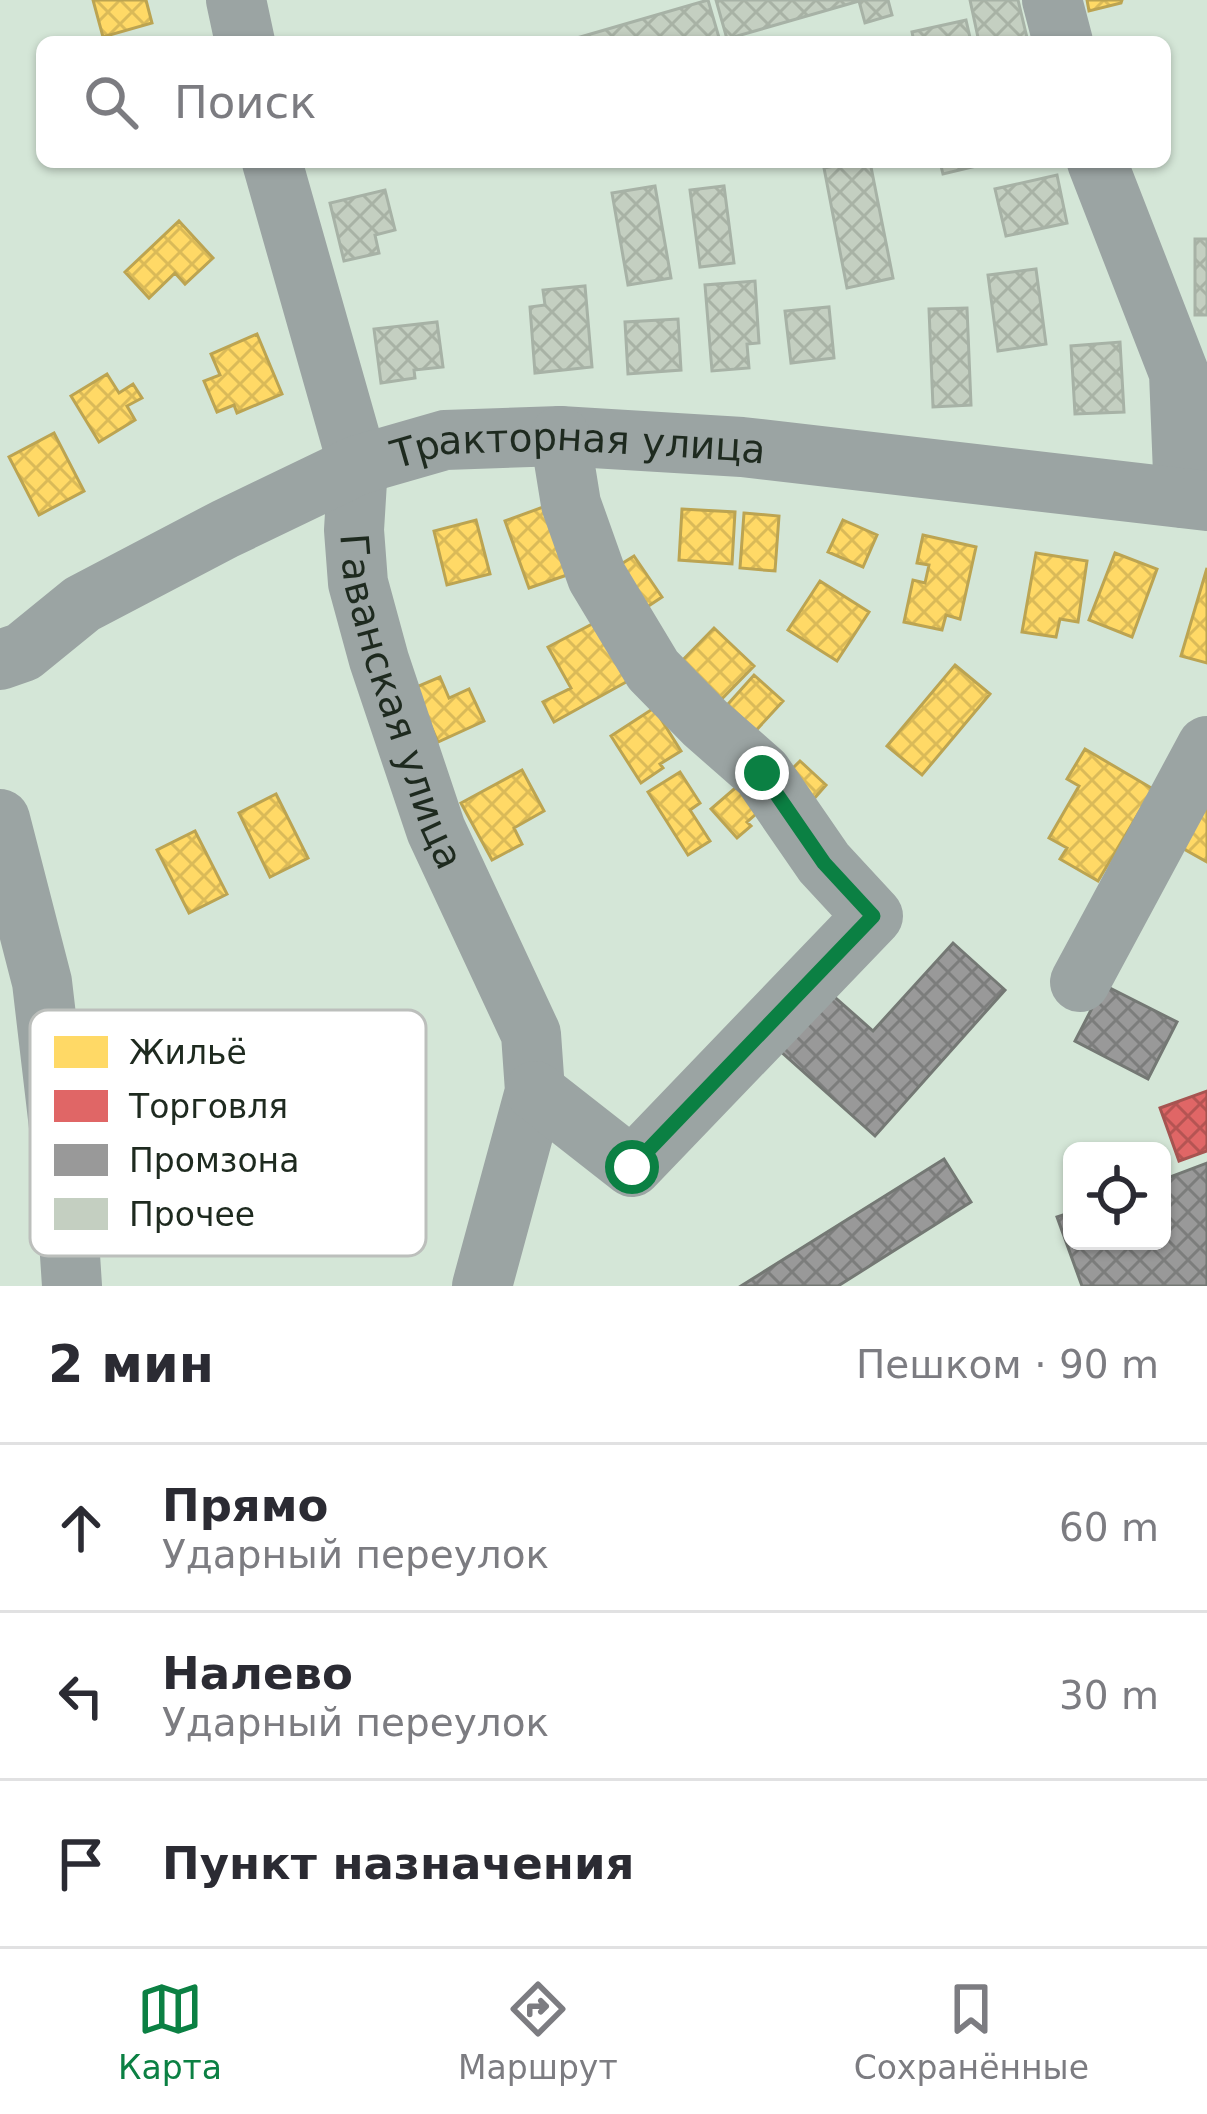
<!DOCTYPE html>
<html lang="ru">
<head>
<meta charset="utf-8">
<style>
	:root { --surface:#fff; --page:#f7f7f7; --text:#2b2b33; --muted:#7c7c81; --line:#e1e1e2; --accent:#0b8043 }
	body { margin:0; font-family:"DejaVu Sans",sans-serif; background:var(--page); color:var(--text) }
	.controls { position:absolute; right:36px; bottom:36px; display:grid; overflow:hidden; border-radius:18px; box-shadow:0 3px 9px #0004 }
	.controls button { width:108px; height:108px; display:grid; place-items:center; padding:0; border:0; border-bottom:3px solid var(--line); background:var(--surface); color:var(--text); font:60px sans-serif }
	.stop { position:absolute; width:36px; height:36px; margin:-27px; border:9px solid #0b8043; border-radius:50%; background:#fff }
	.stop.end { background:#0b8043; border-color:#fff; box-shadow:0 3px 12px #0008 }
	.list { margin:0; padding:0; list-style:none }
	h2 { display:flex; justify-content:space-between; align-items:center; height:156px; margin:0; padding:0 48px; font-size:51px }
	h2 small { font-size:39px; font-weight:400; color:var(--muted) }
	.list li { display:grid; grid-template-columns:78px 1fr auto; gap:36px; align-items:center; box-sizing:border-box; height:168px; padding:0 48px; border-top:3px solid var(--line) }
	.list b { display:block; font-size:45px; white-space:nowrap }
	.list p { margin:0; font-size:39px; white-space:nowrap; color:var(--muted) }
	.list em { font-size:39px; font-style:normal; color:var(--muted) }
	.icon { flex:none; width:66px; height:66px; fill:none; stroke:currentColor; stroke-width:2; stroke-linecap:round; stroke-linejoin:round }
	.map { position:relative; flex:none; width:1207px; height:1286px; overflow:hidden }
	.search { position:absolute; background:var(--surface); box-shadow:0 3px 9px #0004; left:36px; right:36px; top:36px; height:132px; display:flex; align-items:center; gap:30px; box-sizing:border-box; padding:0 42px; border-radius:18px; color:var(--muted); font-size:45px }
	.sheet { height:660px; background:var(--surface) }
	nav { display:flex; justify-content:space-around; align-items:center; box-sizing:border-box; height:168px; border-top:3px solid var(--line); background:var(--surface); font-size:33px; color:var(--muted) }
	nav a { display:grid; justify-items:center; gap:6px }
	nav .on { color:var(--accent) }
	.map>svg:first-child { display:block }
	.homes { fill:url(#homes-cross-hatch); stroke:#bca451; stroke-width:3 }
	.shops { fill:url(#shops-cross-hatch); stroke:#a65451; stroke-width:3 }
	.industry { fill:url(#industry-cross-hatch); stroke:#747874; stroke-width:3 }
	.building { fill:url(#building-cross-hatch); stroke:#a7b2a6; stroke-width:3 }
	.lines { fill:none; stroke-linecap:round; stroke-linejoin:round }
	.minor { stroke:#9ba4a3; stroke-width:60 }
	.route { stroke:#0b8043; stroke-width:15 }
	.labels { text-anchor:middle; stroke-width:12; stroke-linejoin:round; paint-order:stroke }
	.street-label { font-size:39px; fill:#1e2a1f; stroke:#fff }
	.key { fill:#fff; stroke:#bcbfbc; stroke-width:3 }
	.key-label { font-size:33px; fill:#1e2a1f }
</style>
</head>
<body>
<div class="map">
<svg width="1207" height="1286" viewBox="0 0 1207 1286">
	<defs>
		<pattern id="homes-cross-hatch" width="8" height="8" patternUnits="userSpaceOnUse" patternTransform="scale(3)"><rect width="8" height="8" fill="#ffd966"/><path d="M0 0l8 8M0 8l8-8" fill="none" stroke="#daba58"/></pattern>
		<pattern id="shops-cross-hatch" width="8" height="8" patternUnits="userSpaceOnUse" patternTransform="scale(3)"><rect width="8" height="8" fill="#e06666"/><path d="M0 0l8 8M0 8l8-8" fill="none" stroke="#b55453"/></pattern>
		<pattern id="industry-cross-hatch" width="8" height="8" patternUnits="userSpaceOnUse" patternTransform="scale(3)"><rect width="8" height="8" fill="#999"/><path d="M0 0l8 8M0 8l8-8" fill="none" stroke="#7c7d7c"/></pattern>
		<pattern id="building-cross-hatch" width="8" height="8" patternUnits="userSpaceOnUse" patternTransform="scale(3)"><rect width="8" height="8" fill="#c4cfc1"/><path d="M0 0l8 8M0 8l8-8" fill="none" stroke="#a8b2a5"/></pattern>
	</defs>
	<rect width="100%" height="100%" fill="#d4e6d7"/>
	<path class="homes" d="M93,0H146L152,23L103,37Z
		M1087,0H1122L1121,3L1089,11Z
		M179,221L213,258L185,284L175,273L149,298L125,272Z
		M257,334L282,394L237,413L234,405L217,412L204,381L220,375L211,354Z
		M107,374L119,393L133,384L142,398L127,406L135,420L99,442L71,396Z
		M54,433L84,491L39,515L9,457Z
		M546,506L570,574L529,588L505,521Z
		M682,509L735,512L732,564L679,560Z
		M744,513L779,516L775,571L740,568Z
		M476,520L490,574L447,585L434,531Z
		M843,520L877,535L863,567L828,552Z
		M923,535L976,547L960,619L946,615L942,630L904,622L913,580L925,583L929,565L917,563Z
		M1036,553L1087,561L1078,622L1060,619L1056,637L1022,632Z
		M1115,553L1157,569L1132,637L1089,620Z
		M634,556L662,597L635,615L607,573Z
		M1207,568V663L1181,656Z
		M820,581L869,612L837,661L788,630Z
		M596,622L628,681L554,722L543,702L571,688L548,647Z
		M714,628L754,666L714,707L674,669Z
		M955,665L990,694L922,775L887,746Z
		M754,675L783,701L749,738L721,712Z
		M440,677L449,698L469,689L484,721L438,742L414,688Z
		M654,708L681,751L660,764L663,768L641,783L611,736Z
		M1085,749L1153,789L1098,881L1060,859L1067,848L1049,838L1079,786L1067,779Z
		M800,761L826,785L812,801L785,776Z
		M522,770L544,811L514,828L522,844L492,860L461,803Z
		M680,772L700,803L690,810L710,841L688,855L648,792Z
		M741,783L764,807L747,822L751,826L737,838L711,809Z
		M1207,783V862L1173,843Z
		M276,794L308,858L270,877L239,813Z
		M195,831L227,894L189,913L157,850Z"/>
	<path class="shops" d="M1207,1091V1151L1179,1161L1160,1108Z"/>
	<path class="industry" d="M953,943L1005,990L875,1136L770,1042L821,985L873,1031Z
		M1104,985L1177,1022L1148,1079L1075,1041Z
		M944,1159L971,1202L838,1286H741Z
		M1207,1163V1286H1082L1057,1217L1072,1212V1241H1162V1180Z"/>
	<path class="building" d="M708,0L720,41L563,42Z
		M716,0H888L892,15L865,23L859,1L727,39Z
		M970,0H1018L1028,42H979Z
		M966,20L971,42H914L912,32Z
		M855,162H870L893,278L847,288L824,168Z
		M940,162H993L943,174Z
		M1057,175L1067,223L1006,236L995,189Z
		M655,186L671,278L628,285L612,193Z
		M724,186L734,263L700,267L690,190Z
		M385,190L395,230L375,235L379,253L344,261L330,203Z
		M1195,239H1207V315H1195Z
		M1036,269L1046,344L998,351L988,275Z
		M755,281L759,343L747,344L749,368L712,371L705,285Z
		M585,286L592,367L535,373L530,307L545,305L543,290Z
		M829,307L834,358L791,363L785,311Z
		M967,308L971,405L933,407L929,309Z
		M678,319L681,370L628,374L625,322Z
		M437,322L443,367L414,370L415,378L381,383L374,329Z
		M1120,342L1124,412L1075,414L1071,346Z"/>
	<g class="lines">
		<g class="minor">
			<path d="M236,0L245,42"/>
			<path d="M1052,0L1063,42"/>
			<path id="s1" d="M272,162L358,465L354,530L358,583L379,660L436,830L531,1034L535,1091L482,1286"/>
			<path d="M1097,162L1179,373L1184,498"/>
			<path id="s2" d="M0,660L23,652L82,604L225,529L358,465L445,440L560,436L742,447L1207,501"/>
			<path d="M0,819L42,982L65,1178L72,1286"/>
			<path d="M1080,982L1207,746"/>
			<path d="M535,1091L632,1167L873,916L824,863L762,773L705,723L653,670L597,577L571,504L560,436"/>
		</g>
	</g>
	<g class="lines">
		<path class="route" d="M632,1167L873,916L824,863L762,773"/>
	</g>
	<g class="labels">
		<g class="street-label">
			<text dy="14" stroke="none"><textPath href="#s2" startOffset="633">Тракторная улица</textPath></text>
			<text dy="14" stroke="none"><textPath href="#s1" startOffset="558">Гаванская улица</textPath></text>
		</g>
	</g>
	<rect x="30" y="1010" width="396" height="246" rx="18" class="key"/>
	<rect x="54" y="1036" width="54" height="32" fill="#ffd966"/>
	<rect x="54" y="1090" width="54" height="32" fill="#e06666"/>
	<rect x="54" y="1144" width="54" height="32" fill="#999"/>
	<rect x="54" y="1198" width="54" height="32" fill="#c4cfc1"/>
	<g class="key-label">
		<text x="129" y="1064">Жильё</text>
		<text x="129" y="1118">Торговля</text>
		<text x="129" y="1172">Промзона</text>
		<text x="129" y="1226">Прочее</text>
	</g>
</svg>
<div class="controls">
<button><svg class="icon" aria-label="locate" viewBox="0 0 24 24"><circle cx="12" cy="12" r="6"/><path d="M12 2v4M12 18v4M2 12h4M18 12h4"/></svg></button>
</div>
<div class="stop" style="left:632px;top:1167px"></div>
<div class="stop end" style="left:762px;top:773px"></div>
<div class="search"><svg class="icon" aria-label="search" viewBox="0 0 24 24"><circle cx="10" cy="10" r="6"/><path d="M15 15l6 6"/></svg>Поиск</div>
</div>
<section class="sheet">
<h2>2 мин<small>Пешком · 90 m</small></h2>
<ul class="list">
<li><svg class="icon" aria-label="ahead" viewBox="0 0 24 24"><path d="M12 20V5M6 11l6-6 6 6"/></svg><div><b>Прямо</b><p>Ударный переулок</p></div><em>60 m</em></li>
<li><svg class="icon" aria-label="left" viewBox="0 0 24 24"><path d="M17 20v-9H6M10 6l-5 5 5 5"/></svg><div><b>Налево</b><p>Ударный переулок</p></div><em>30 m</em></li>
<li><svg class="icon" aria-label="arrive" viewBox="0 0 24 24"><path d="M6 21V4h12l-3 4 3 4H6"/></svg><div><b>Пункт назначения</b></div></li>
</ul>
</section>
<nav>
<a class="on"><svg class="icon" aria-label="map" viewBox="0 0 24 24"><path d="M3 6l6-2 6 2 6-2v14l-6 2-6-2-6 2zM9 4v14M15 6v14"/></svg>Карта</a>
<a><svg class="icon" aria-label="directions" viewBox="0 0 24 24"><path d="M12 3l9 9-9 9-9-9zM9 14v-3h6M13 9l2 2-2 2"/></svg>Маршрут</a>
<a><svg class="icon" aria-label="saved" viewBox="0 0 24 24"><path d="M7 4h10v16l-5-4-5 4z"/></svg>Сохранённые</a>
</nav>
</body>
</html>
